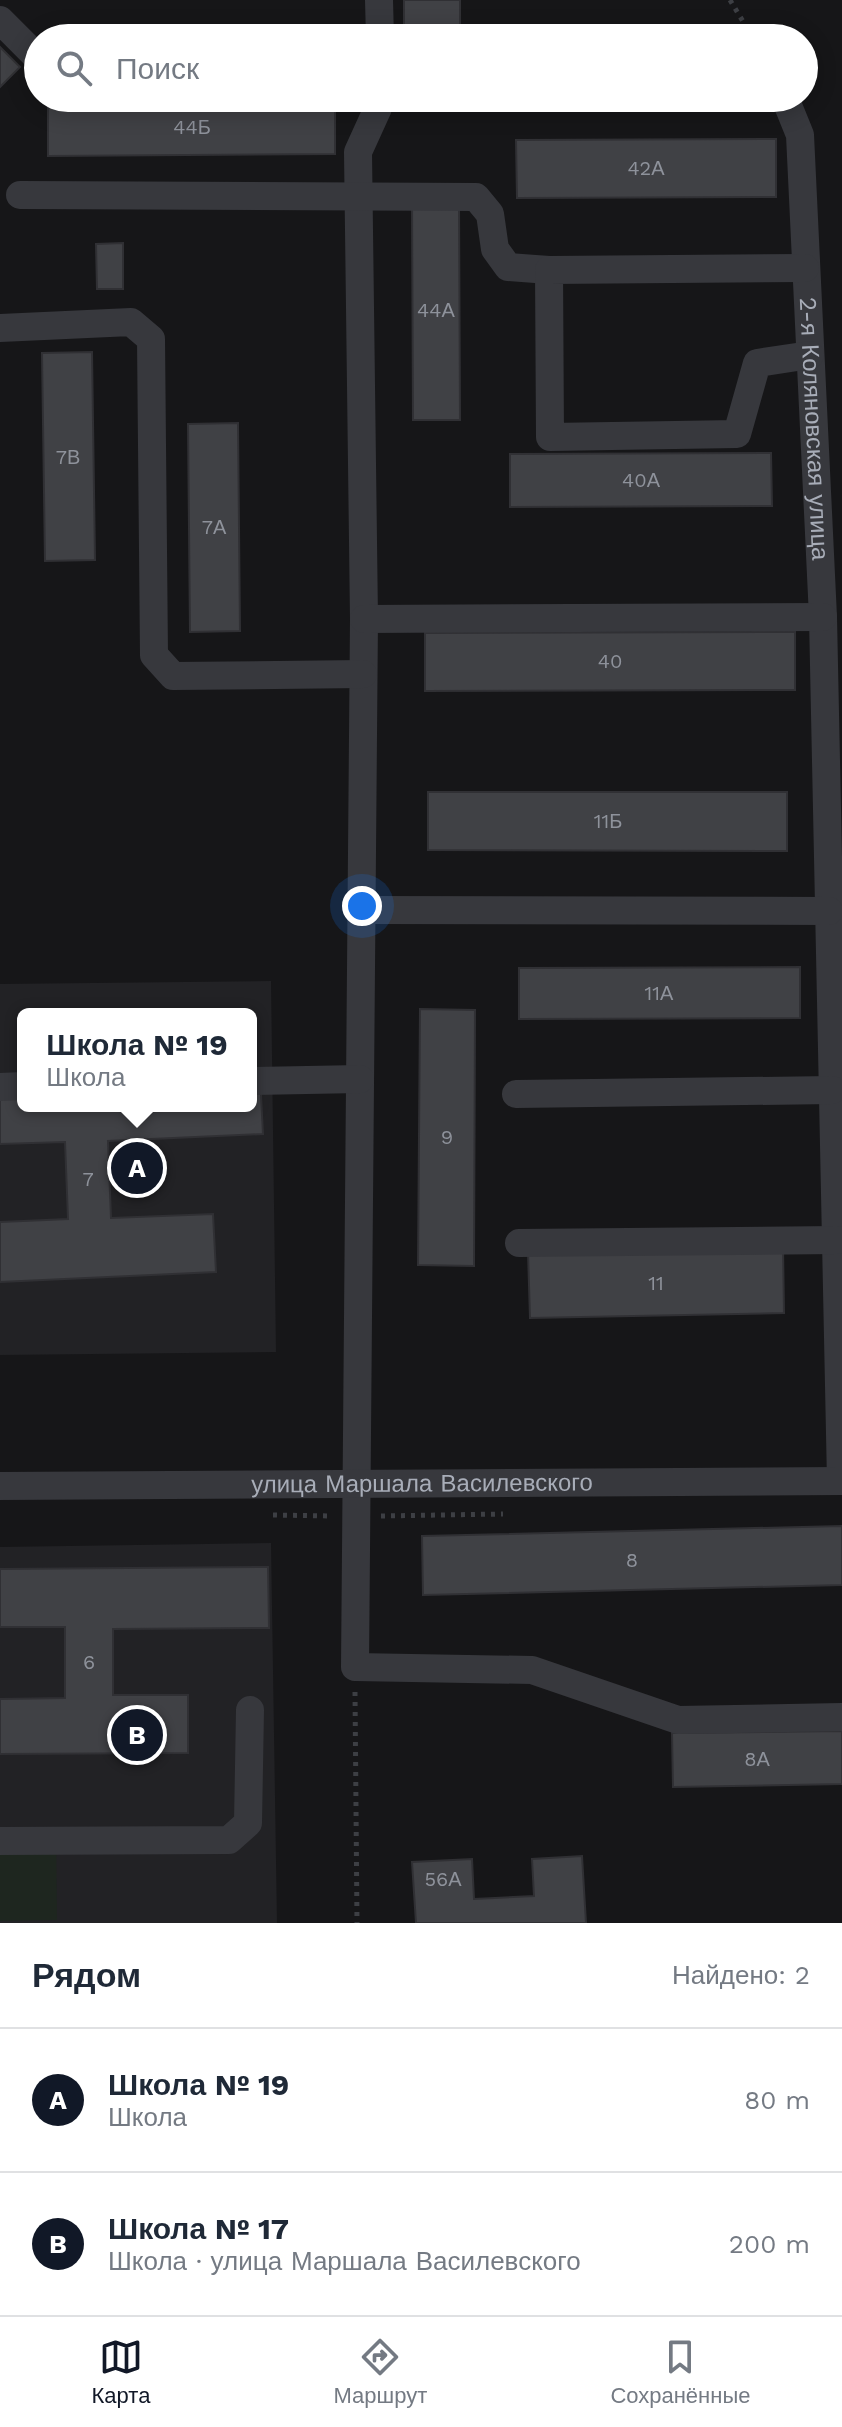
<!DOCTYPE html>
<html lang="ru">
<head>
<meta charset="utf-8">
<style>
	:root { --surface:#fff; --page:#f6f6f7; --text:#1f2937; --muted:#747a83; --line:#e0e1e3; --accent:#111827 }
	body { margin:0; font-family:"Work Sans",sans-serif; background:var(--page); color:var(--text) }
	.you { position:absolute; left:362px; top:906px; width:28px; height:28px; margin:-20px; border:6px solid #fff; border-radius:50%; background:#1a73e8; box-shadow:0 0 0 12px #1a73e833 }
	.badge { display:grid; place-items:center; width:52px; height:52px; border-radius:50%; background:var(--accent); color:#fff; font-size:26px; font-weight:700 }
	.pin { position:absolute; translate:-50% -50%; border:4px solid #fff; box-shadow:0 2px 8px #0006 }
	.popup { position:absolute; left:17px; top:1008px; width:240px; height:104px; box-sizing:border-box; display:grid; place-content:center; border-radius:12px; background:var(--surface); filter:drop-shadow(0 2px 6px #0005); font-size:26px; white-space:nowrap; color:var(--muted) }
	.popup b { font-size:30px; color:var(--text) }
	.popup::after { content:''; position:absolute; left:50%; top:100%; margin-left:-16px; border:16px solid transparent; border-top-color:var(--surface) }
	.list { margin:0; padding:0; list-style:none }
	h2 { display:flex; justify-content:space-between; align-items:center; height:104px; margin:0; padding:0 32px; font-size:34px }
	h2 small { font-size:26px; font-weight:400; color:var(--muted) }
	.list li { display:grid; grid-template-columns:52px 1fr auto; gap:24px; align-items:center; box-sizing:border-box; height:144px; padding:0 32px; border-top:2px solid var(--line) }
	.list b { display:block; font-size:30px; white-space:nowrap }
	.list p { margin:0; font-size:26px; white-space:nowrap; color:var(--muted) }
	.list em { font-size:26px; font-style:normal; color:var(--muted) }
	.icon { flex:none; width:44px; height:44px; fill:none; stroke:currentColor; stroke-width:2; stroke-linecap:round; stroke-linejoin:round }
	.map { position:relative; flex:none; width:842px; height:1923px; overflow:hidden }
	.search { position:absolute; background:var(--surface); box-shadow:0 4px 20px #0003; left:24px; right:24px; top:24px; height:88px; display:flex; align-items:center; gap:20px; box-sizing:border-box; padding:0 28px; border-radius:44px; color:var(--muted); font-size:30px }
	.sheet { height:392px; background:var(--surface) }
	nav { display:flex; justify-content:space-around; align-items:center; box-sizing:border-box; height:112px; border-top:2px solid var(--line); background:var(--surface); font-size:22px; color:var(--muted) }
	nav a { display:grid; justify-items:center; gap:4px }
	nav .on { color:var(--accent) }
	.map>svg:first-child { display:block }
	.built { fill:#222225; fill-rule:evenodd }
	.green { fill:#1e261f }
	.building { fill:#404145; stroke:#303034; stroke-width:2 }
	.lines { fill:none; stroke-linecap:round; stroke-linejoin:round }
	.path { stroke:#3d3f44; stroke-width:5; stroke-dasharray:4 6; stroke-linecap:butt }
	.minor { stroke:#37383d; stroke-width:28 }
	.labels { text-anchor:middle; stroke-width:6; stroke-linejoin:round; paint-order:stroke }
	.number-label { font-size:20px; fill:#8e929b }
	.street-label { font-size:24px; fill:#a8adb8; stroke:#111113 }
</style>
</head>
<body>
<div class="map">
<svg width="842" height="1923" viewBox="0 0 842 1923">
	<rect width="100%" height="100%" fill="#161618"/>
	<path class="built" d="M271,981L276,1352L0,1355V984ZM23,1014H251V1106H23Z
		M271,1543L277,1923H0V1547Z"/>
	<path class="green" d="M56,1831L57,1920L0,1921V1832Z"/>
	<path class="building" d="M404,0H460V38H404Z
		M0,47L20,67L0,87Z
		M335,98V154L48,156V99Z
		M776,139V197L517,198L516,140Z
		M412,200H459L460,420H413Z
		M123,243V289H97L96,244Z
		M92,352L95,560L45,561L42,353Z
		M238,423L240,631L190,632L188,424Z
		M771,453L772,506L510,507V454Z
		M795,632V690L425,691V633Z
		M428,792H787V851L428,850Z
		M800,967V1018L519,1019V968Z
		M420,1009L475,1010L474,1266L418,1265Z
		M260,1076L263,1134L108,1141L111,1218L213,1214L216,1272L0,1282V1222L68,1219L65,1142L0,1144V1087L23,1086V1106H251V1077Z
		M783,1247L784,1313L530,1318L528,1252Z
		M842,1526V1585L423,1595L422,1536Z
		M268,1567L269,1628L113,1629V1695H188V1753L0,1754V1699L65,1698V1627H0V1569Z
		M842,1731V1784L673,1787L672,1733Z
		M582,1856L586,1923H416L412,1862L472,1859L474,1899L534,1896L532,1859Z"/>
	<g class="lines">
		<path class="path" d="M730,0L753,38
			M273,1515L331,1516
			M381,1516L503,1514
			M355,1692L357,1923"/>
		<g class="minor">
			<path d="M379,0L380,38"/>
			<path d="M0,20L38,58"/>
			<path d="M378,98V108L358,152L364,619L355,1667L532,1670L678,1720L842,1717"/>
			<path id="s1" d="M785,98L800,135L823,617L841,1481"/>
			<path d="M20,195L476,197L490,214L495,249L508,267L549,270"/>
			<path d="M805,268L549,270L550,437L737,434L757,363L810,355"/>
			<path d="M0,328L131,322L151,339L154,655L173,676L363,674"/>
			<path d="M364,619L823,617"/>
			<path d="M362,910L829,911"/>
			<path d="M251,1081L360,1079"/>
			<path d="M0,1087L23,1086"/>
			<path d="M516,1094L832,1090"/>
			<path d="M519,1243L837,1240"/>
			<path id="s2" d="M0,1486L842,1481"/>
			<path d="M0,1841L229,1840L248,1823L250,1710"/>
		</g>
	</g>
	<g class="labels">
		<g class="number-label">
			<text x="192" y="134">44Б</text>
			<text x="646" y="175">42А</text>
			<text x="436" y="317">44А</text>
			<text x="68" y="464">7В</text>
			<text x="641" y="487">40А</text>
			<text x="214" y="534">7А</text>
			<text x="610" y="668">40</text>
			<text x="608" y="828">11Б</text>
			<text x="659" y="1000">11А</text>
			<text x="447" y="1144">9</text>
			<text x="88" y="1186">7</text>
			<text x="656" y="1290">11</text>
			<text x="632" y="1567">8</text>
			<text x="89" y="1669">6</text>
			<text x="757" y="1766">8А</text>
			<text x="443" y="1886">56А</text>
		</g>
		<g class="street-label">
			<text dy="8" stroke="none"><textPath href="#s1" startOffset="334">2-я Коляновская улица</textPath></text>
			<text dy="8" stroke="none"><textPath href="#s2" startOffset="422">улица Маршала Василевского</textPath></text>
		</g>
	</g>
</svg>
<div class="you"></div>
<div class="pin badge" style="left:137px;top:1168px">A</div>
<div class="popup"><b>Школа № 19</b>Школа</div>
<div class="pin badge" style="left:137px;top:1735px">B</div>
<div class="search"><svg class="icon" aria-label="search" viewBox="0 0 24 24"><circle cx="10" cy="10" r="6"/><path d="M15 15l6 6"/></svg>Поиск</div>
</div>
<section class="sheet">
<h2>Рядом<small>Найдено: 2</small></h2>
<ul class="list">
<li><span class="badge">A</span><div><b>Школа № 19</b><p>Школа</p></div><em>80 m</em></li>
<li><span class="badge">B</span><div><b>Школа № 17</b><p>Школа · улица Маршала Василевского</p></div><em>200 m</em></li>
</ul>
</section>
<nav>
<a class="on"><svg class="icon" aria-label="map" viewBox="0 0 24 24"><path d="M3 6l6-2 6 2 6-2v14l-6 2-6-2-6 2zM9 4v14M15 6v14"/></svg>Карта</a>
<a><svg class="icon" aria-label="directions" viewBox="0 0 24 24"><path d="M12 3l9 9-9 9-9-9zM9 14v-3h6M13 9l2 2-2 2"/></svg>Маршрут</a>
<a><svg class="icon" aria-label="saved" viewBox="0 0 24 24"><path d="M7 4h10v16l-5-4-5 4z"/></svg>Сохранённые</a>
</nav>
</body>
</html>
